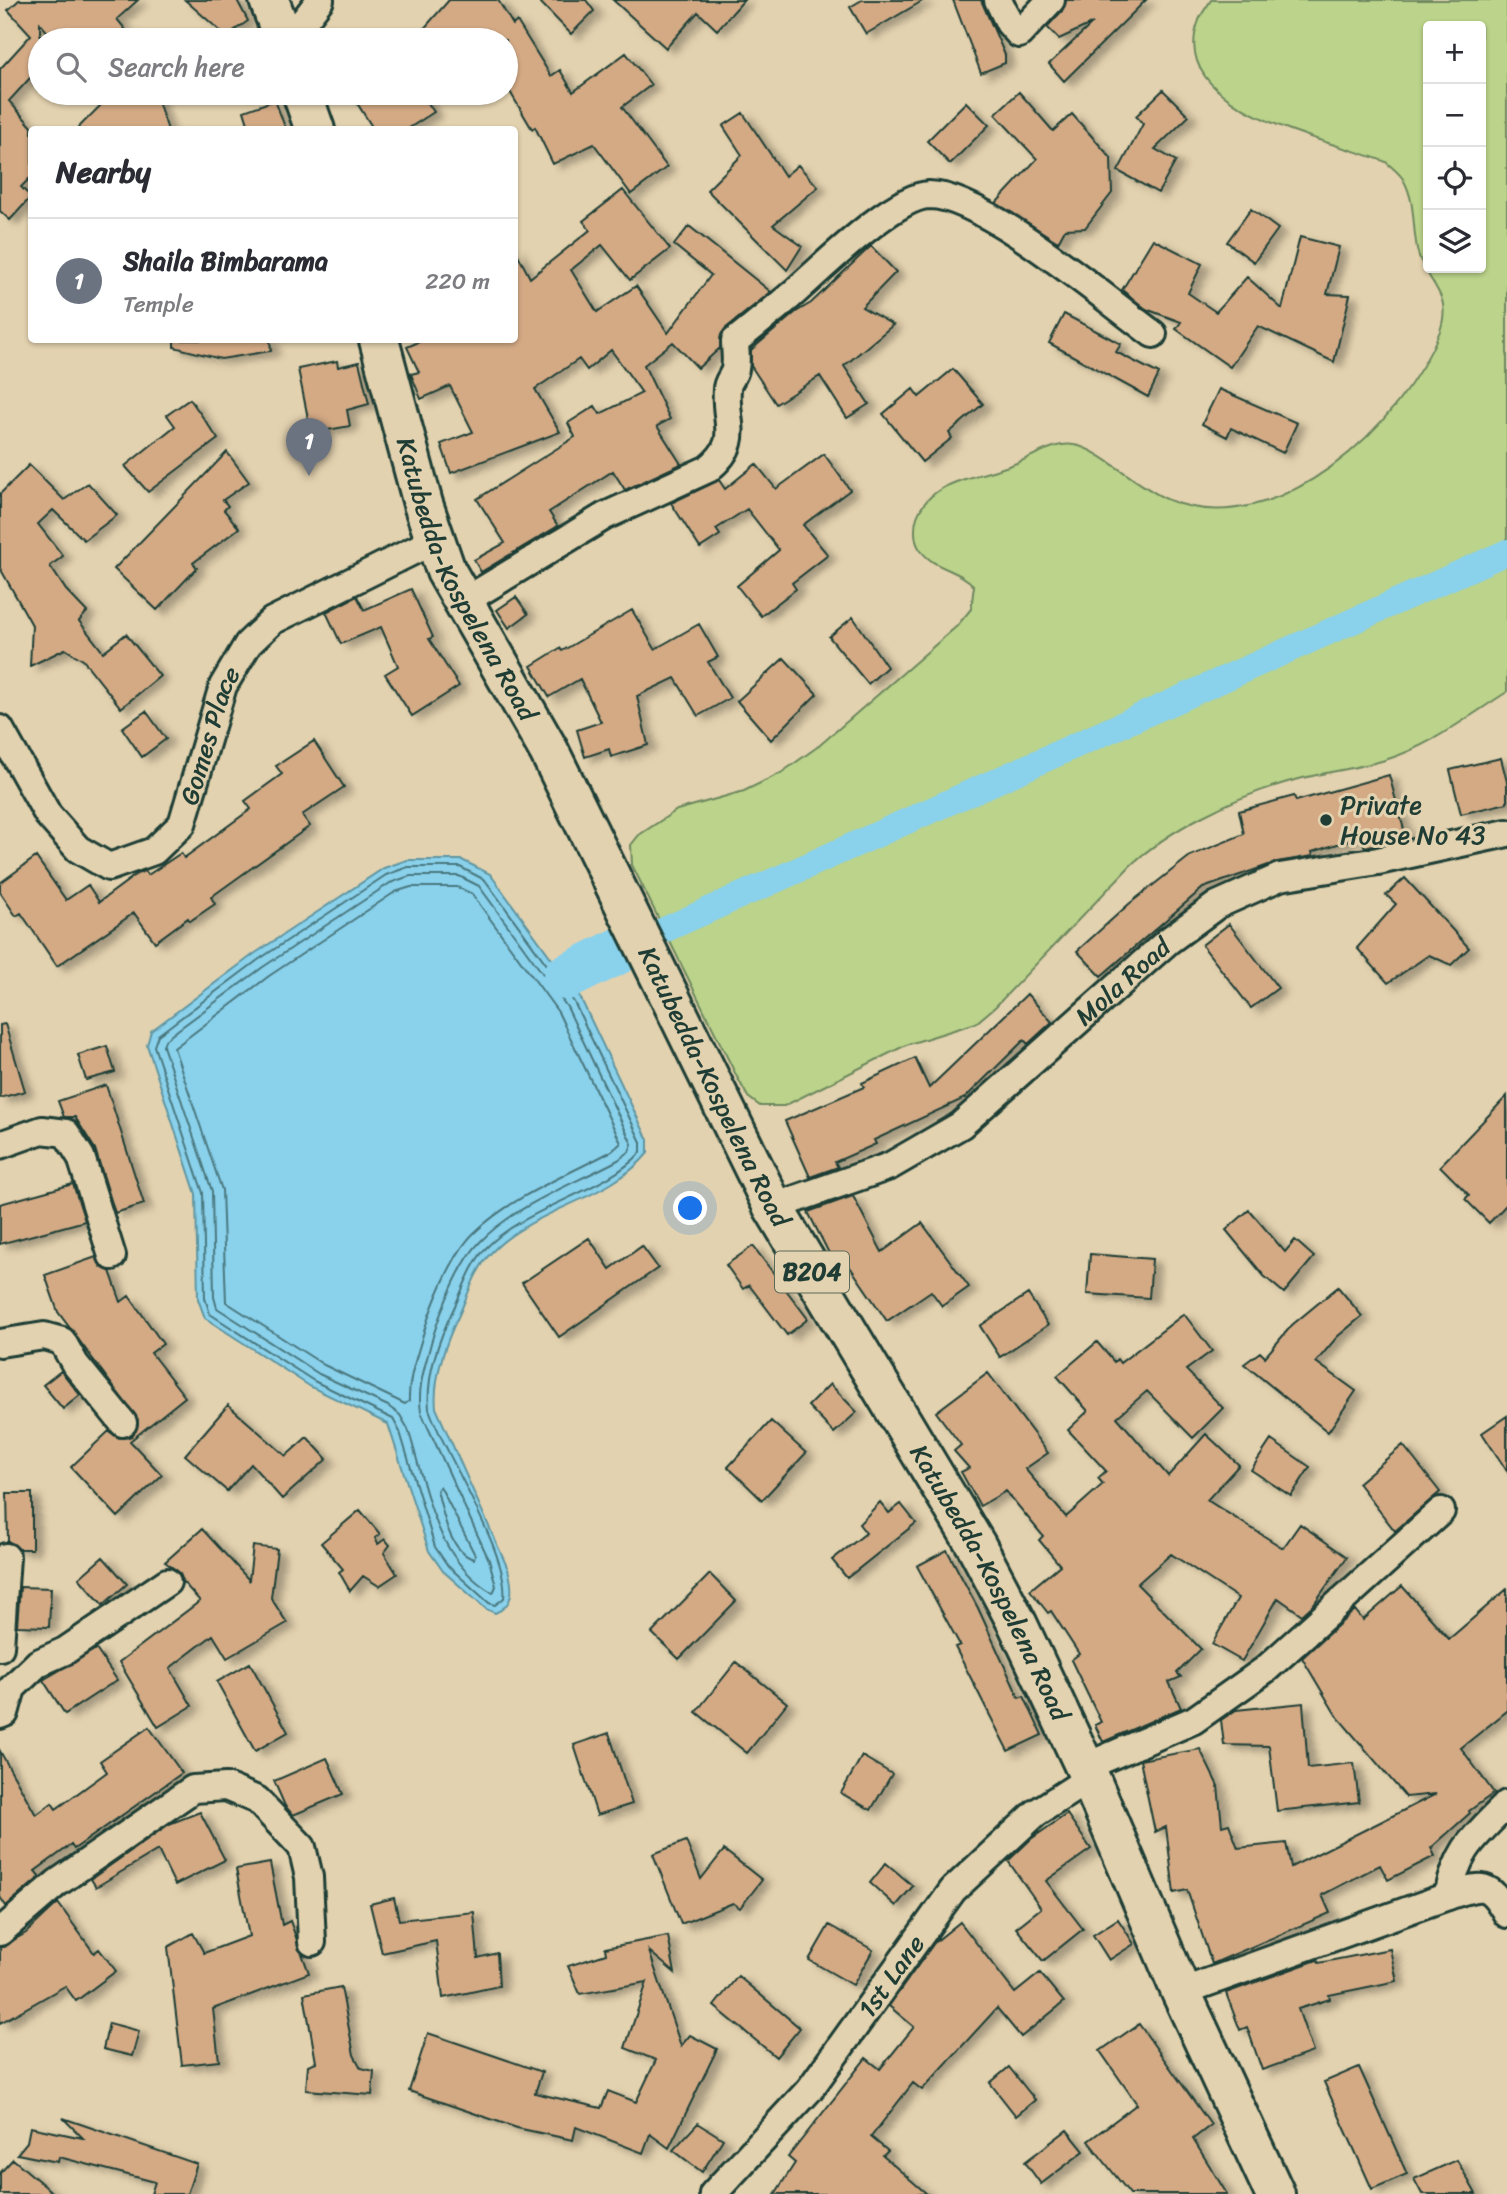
<!DOCTYPE html>
<html lang="en">
<head>
<meta charset="utf-8">
<style>
	:root { --surface:#fff; --page:#f2f2f3; --text:#2b2b33; --muted:#7c7c81; --line:#e1e1e2; --accent:#ea580c }
	body { margin:0; font-family:Sriracha,sans-serif; background:var(--page); color:var(--text) }
	.controls { position:absolute; right:21px; top:21px; display:grid; overflow:hidden; border-radius:7px; box-shadow:0 2px 5px #0004 }
	.controls button { width:63px; height:63px; display:grid; place-items:center; padding:0; border:0; border-bottom:2px solid var(--line); background:var(--surface); color:var(--text); font:35px sans-serif }
	.you { position:absolute; left:691px; top:1209px; width:24px; height:24px; margin:-18px; border:5px solid #fff; border-radius:50%; background:#1a73e8; box-shadow:0 0 0 10px #1a73e833 }
	.badge { display:grid; place-items:center; width:46px; height:46px; border-radius:50%; background:var(--accent); color:#fff; font-size:23px; font-weight:700 }
	.pin { position:absolute; translate:-50% -58px; filter:drop-shadow(0 2px 4px #0008) }
	.pin::after { content:''; position:absolute; top:37px; width:24px; height:21px; background:inherit; clip-path:polygon(0 0,100% 0,50% 100%) }
	.list { margin:0; padding:0; list-style:none }
	h2 { display:flex; justify-content:space-between; align-items:center; height:91px; margin:0; padding:0 28px; font-size:30px }
	h2 small { font-size:23px; font-weight:400; color:var(--muted) }
	.list li { display:grid; grid-template-columns:46px 1fr auto; gap:21px; align-items:center; box-sizing:border-box; height:126px; padding:0 28px; border-top:2px solid var(--line) }
	.list b { display:block; font-size:26px; white-space:nowrap }
	.list p { margin:0; font-size:23px; white-space:nowrap; color:var(--muted) }
	.list em { font-size:23px; font-style:normal; color:var(--muted) }
	.icon { flex:none; width:38px; height:38px; fill:none; stroke:currentColor; stroke-width:2; stroke-linecap:round; stroke-linejoin:round }
	.map { position:relative; flex:none; width:1507px; height:2194px; overflow:hidden }
	.search { position:absolute; background:var(--surface); box-shadow:0 2px 5px #0004; left:28px; top:28px; width:490px; height:77px; display:flex; align-items:center; gap:18px; box-sizing:border-box; padding:0 24px; border-radius:38px; color:var(--muted); font-size:26px }
	.panel { position:absolute; background:var(--surface); box-shadow:0 2px 5px #0004; left:28px; top:126px; width:490px; height:217px; border-radius:7px }
	.map>svg:first-child { display:block }
	.green { fill:#bbd38a; stroke:#6d885f; stroke-width:2; fill-rule:evenodd }
	.water { fill:#8ad1ec; stroke:#5f96a2; stroke-width:2 }
	.lines { fill:none; stroke-linecap:round; stroke-linejoin:round }
	.shore { stroke:#4a787e; stroke-width:2 }
	.canal { stroke:#8ad1ec; stroke-width:26 }
	.river { stroke:#8ad1ec; stroke-width:46 }
	.building { fill:#d4aa85; stroke:#1f3d34; stroke-width:2; filter:url(#shadow) }
	.minor-casing { stroke:#1f3d34; stroke-width:32 }
	.primary-casing { stroke:#1f3d34; stroke-width:44 }
	.minor { stroke:#e3d2af; stroke-width:26 }
	.primary { stroke:#e3d2af; stroke-width:38 }
	.poi-dot { fill:#1f3d34; stroke:#e3d2af; stroke-width:2.5 }
	.labels { text-anchor:middle; stroke-width:6; stroke-linejoin:round; paint-order:stroke }
	.shield { fill:#e3d2af; stroke:#5a6a59; stroke-width:2 }
	.shield-label { font-size:24px; font-weight:bold; fill:#1f3d34 }
	.street-label { font-size:26px; fill:#1f3d34; stroke:#e3d2af }
	.poi-label { font-size:26px; fill:#1f3d34; stroke:#e3d2af; text-anchor:start }
</style>
</head>
<body>
<div class="map">
<svg width="1507" height="2194" viewBox="0 0 1507 2194">
	<defs>
		<filter id="shadow"><feDropShadow dx="8" dy="4.5" stdDeviation="3.5" flood-color="#0004"/></filter>
	</defs>
	<rect width="100%" height="100%" fill="#e3d2af"/>
	<filter id="ink" filterUnits="userSpaceOnUse"><feTurbulence type="fractalNoise" baseFrequency=".0143" numOctaves="2"/><feDisplacementMap in="SourceGraphic" scale="14" xChannelSelector="R" yChannelSelector="G"/><feConvolveMatrix kernelMatrix="1 2 1 2 8 2 1 2 1" color-interpolation-filters="sRGB"/></filter>
	<g filter="url(#ink)">
		<path class="green" d="M1211,0H1507V692C1469,716 1429,747 1385,760C1351,770 1315,773 1281,784C1229,800 1170,829 1131,865L995,1007L976,1023L906,1045L784,1106H760L748,1097L737,1077L632,865L631,845L639,835L677,810L744,791L781,773L820,745L957,626L971,609L974,586C958,568 933,570 919,548C914,540 914,526 917,517C932,478 979,478 1014,464C1032,457 1054,442 1074,445C1099,448 1140,489 1169,500C1277,544 1403,424 1440,331C1443,322 1445,310 1442,300C1437,284 1422,270 1418,253C1412,230 1416,203 1404,181C1401,174 1392,168 1386,162C1332,140 1167,111 1198,23C1200,15 1207,7 1211,0ZM1428,26H1481V268H1428Z"/>
		<path class="water" d="M407,860H462L490,874L581,999L648,1140V1153C609,1201 533,1208 491,1253C475,1270 468,1295 459,1315C446,1341 433,1378 436,1408L508,1569C513,1588 515,1605 495,1613L486,1609L443,1571L429,1551L388,1424L311,1387L205,1318L198,1299L196,1194L147,1045L151,1031L254,954L384,868Z"/>
		<g class="lines">
			<path class="shore" d="M408,867H460L485,880L574,1002L641,1142V1152C608,1191 525,1207 486,1248C470,1265 463,1290 453,1310C439,1339 426,1377 429,1409C445,1455 510,1555 504,1598L495,1605L489,1603L448,1566L435,1547L400,1432L393,1419L314,1381L210,1314L205,1298L203,1193L154,1046L158,1035L258,960L386,875Z
				M410,876H459L479,886L567,1007L632,1144L629,1152L618,1160C574,1184 515,1205 480,1242C459,1263 439,1315 431,1343C425,1367 417,1387 421,1412L489,1560L496,1586L493,1593C434,1559 427,1488 408,1429L400,1415L388,1406L319,1374L217,1308L214,1297L212,1191L163,1046L165,1040L179,1029L263,967L390,883Z
				M411,887H457L472,894L558,1012L621,1143L612,1151C567,1175 511,1197 474,1233C452,1254 430,1309 422,1338C416,1359 408,1380 409,1401L405,1404L324,1365L226,1302L222,1190L174,1048L269,976L395,892Z
				M440,1486L475,1555L474,1559C449,1552 443,1512 437,1490Z"/>
			<path class="canal" d="M664,930L1507,552"/>
			<path class="river" d="M566,977L625,948"/>
		</g>
		<path class="building" d="M19,0H138L117,19L134,40H54L40,23V67L9,101L32,127V176L21,187L31,197L10,220L0,211V69L31,35L8,10Z
			M185,0H237L248,21L226,36Z
			M449,0H498L513,25L517,21L551,76L560,70L573,92L626,53L651,85L622,107L667,167L631,194L594,144L553,164L535,127L532,129L506,85V40H414Z
			M538,0H586L594,11L571,34Z
			M613,0H744L717,30L698,12L666,48Z
			M862,0H924L866,34L850,7Z
			M953,0H981L1005,55V63L981,73Z
			M1066,0H1146L1064,81L1049,64L1093,23L1059,39L1047,27L1062,11Z
			M1163,90L1189,116L1155,149L1176,161L1158,193L1118,171L1143,124L1136,116Z
			M1019,92L1053,131L1072,114L1111,158L1112,193L1085,228L1065,229L1058,242L996,203L1037,159L995,114Z
			M95,93H155L168,130H76L103,103Z
			M373,93H421L434,112L406,130H374L357,103Z
			M275,100L286,130H250L244,111Z
			M966,102L989,125L950,164L927,141Z
			M743,113L785,176L798,165L818,187L773,225L802,246L787,270L707,190L742,155L723,126Z
			M623,190L670,249L630,280L602,245L571,270L597,312L636,286L668,333L711,275L674,245L689,226L771,292L725,329L721,335L720,348L698,368L673,342L644,365L670,419L657,426L681,464L625,490L613,471L549,512L558,526L481,572L474,560L505,543L477,499L575,437L568,423L595,406L600,414L642,393L611,350L587,370L579,359L535,389L560,432L451,473L441,444L473,432L450,386L421,399L411,374L419,372L407,347L423,340H514V247L530,278L590,230L583,221Z
			M1251,209L1278,229L1254,262L1227,242Z
			M1300,237L1339,247L1327,294L1350,295L1334,362L1258,326L1230,367L1176,329L1181,322L1146,309L1122,290L1153,239L1202,264L1188,293L1216,312L1247,277L1282,309Z
			M871,246L896,272L862,307L893,325L844,366L869,404L847,418L820,376L776,404L751,366V350L796,312L811,303Z
			M1064,314L1121,344L1116,352L1159,374L1148,397L1049,343Z
			M174,340H270L271,351L221,359L174,347Z
			M337,361L338,367L359,362L369,404L347,410L350,426L311,433L298,369Z
			M953,369L983,404L949,433L952,438L922,462L883,414L913,389L919,397Z
			M1219,389L1297,423L1283,453L1231,428L1227,437L1202,424Z
			M190,399L218,439L148,492L125,466L175,426L167,415Z
			M227,452L249,482L223,500L228,506L224,510L239,528L193,563L197,568L157,610L114,569Z
			M824,454L850,490L803,525L828,555L792,583L796,589L761,616L737,586L779,550L747,509L716,529L720,535L700,548L671,503L719,480L725,489L756,464L776,489Z
			M29,465L64,500L88,483L117,515L84,540L53,510L38,524L63,556L50,566L66,590L87,612L79,621L103,652L126,634L160,676L121,708L83,660L65,649L30,666L32,625L0,568V494Z
			M411,589L433,637L429,639L459,686L412,716L385,674L398,666L381,627L341,644L326,612L357,596L364,610Z
			M516,597L528,614L509,628L497,610Z
			M632,610L655,649L699,624L718,657L708,662L730,698L698,716L675,678L637,696L648,745L611,757L609,749L585,757L577,730L601,722L580,679L549,697L531,666L560,648L562,651Z
			M853,617L887,667L868,684L829,637Z
			M784,658L817,694L771,740L737,701Z
			M146,711L166,739L142,757L122,728Z
			M314,741L344,787L302,815L310,826L211,897L215,904L190,921L188,918L155,942L134,913L57,966L21,913L16,916L0,892V883L36,857L66,900L88,885L99,902L137,874L145,871L148,875L181,853L184,858L251,809L245,801L282,774L276,766Z
			M1501,758L1507,782V803L1461,814L1450,770Z
			M1389,775L1406,837L1365,847L1360,837L1312,852L1313,856L1277,862L1203,888L1101,976L1077,951L1129,904L1190,856L1244,834L1239,811L1294,796L1296,801Z
			M1405,878L1469,948L1451,965L1429,955L1388,983L1357,948L1396,904L1386,895Z
			M1229,924L1278,988L1251,1008L1202,945Z
			M1027,994L1052,1022L1028,1044L1024,1040L965,1098L874,1140L876,1144L835,1162L838,1167L810,1177L785,1121L864,1087L862,1083L915,1058L929,1088Z
			M5,1024L25,1091L0,1098V1025Z
			M107,1046L115,1072L86,1080L78,1055Z
			M106,1085L144,1204L115,1213L95,1149L75,1117H64L58,1101Z
			M1507,1096V1204L1489,1223L1465,1199L1469,1195L1440,1166Z
			M73,1184L85,1221L0,1244V1204Z
			M853,1196L882,1252L922,1223L969,1287L942,1306L931,1291L887,1321L848,1264L837,1269L808,1212Z
			M1249,1210L1285,1252L1295,1240L1314,1257L1284,1293L1264,1276L1226,1230Z
			M589,1238L610,1269L642,1246L658,1268L559,1337L522,1283Z
			M753,1246L808,1319L787,1335L749,1285L743,1289L726,1265Z
			M1090,1254L1152,1259L1149,1298L1087,1294Z
			M96,1257L101,1267L110,1271L121,1302L129,1296L163,1344L151,1353L185,1397L130,1441L162,1475L118,1517L71,1467L109,1431L118,1438L132,1436L138,1420L58,1312L45,1275Z
			M1338,1287L1362,1316L1337,1337L1316,1362L1356,1391L1328,1432L1244,1364L1260,1352L1265,1357L1292,1325Z
			M1028,1294L1048,1325L1000,1357L980,1326Z
			M1184,1314L1212,1351L1186,1370L1223,1408L1193,1438L1147,1391L1117,1417L1168,1476L1206,1434L1239,1465L1207,1500L1283,1548L1300,1524L1347,1557L1313,1605L1302,1615L1278,1598L1242,1661L1212,1644L1238,1598L1171,1554L1137,1584L1201,1649L1177,1673L1181,1677L1169,1682L1181,1708L1103,1742L1095,1725L1101,1722L1071,1660L1079,1654L1051,1611L1048,1613L1030,1590L1060,1565L1039,1540L1043,1536L1006,1491L980,1506L961,1472L969,1468L954,1451L961,1445L936,1412L988,1373L1048,1453L1025,1469L1066,1517L1103,1484L1098,1478L1106,1471L1068,1430L1088,1411L1057,1376L1097,1342L1114,1362L1117,1359L1120,1363Z
			M61,1371L80,1395L63,1409L43,1385Z
			M830,1384L857,1412L834,1433L808,1406Z
			M228,1405L286,1456L307,1437L327,1459L282,1499L251,1464L227,1491L185,1455Z
			M1507,1416V1471L1482,1433Z
			M771,1421L806,1453L762,1500L728,1467Z
			M1271,1440L1310,1467L1291,1496L1251,1470Z
			M1403,1445L1440,1492L1395,1531L1358,1483Z
			M7,1493H32V1549H19L8,1541Z
			M880,1502L889,1513L901,1504L916,1523L847,1578L832,1560L866,1533L859,1524Z
			M360,1510L380,1534L375,1538L378,1544L385,1539L390,1545L384,1553L397,1574L379,1586L363,1576L350,1591L339,1572L343,1569L321,1543Z
			M202,1529L249,1580L253,1546L277,1549L271,1598L287,1623L227,1658L213,1635L170,1668L192,1706L158,1727L119,1662L200,1601L183,1582L180,1573L165,1562Z
			M947,1550L978,1608L1019,1698L1024,1696L1042,1735L1008,1751L955,1647L960,1645L917,1566Z
			M103,1557L127,1584L103,1605L79,1578Z
			M710,1574L736,1601L679,1659L652,1633Z
			M1402,1586L1449,1639L1507,1589V1711L1461,1748L1494,1793L1469,1811L1470,1813L1431,1848L1435,1856L1388,1880L1380,1865L1322,1895L1330,1913L1212,1964L1187,1890L1174,1893L1166,1827L1155,1832L1140,1760L1200,1749L1218,1786L1222,1826L1229,1824L1238,1848L1286,1843L1291,1867L1436,1794L1406,1797L1336,1715L1302,1658L1355,1610L1363,1620Z
			M20,1587L51,1588L49,1627L17,1626Z
			M96,1649L117,1680L65,1714L43,1680Z
			M736,1662L787,1703L747,1753L696,1712Z
			M250,1663L288,1732L255,1751L217,1682Z
			M1303,1703L1308,1768L1354,1763L1359,1802L1277,1811L1269,1746L1224,1745L1221,1720L1236,1710Z
			M149,1727L182,1773L74,1849L71,1845L35,1871L40,1877L6,1906L0,1897V1751L36,1815L52,1803L56,1809L107,1772L100,1761Z
			M609,1733L632,1804L597,1815L574,1745Z
			M862,1756L892,1774L871,1810L841,1793Z
			M327,1758L343,1794L293,1815L285,1806L274,1781Z
			M200,1812L225,1860L175,1885L158,1850L96,1887L91,1879L169,1824Z
			M1067,1814L1091,1849L1046,1881L1083,1929L1043,1961L1016,1928L1041,1908L1008,1861L1031,1839Z
			M686,1841L701,1879L724,1850L762,1880L740,1908L733,1903L681,1924L653,1854Z
			M270,1863L282,1925L290,1921L309,1973L213,2009L219,2061L182,2065L168,1947L193,1933L204,1953L249,1936L236,1869Z
			M886,1863L913,1886L896,1906L870,1883Z
			M394,1898L399,1920L474,1912L478,1958L497,1953L499,1986L443,1998L436,1941L382,1953L370,1904Z
			M58,1903L94,1953L99,1949L116,1971L76,2001L65,1986L0,2023V1948L26,1933Z
			M1118,1919L1134,1944L1109,1960L1093,1935Z
			M960,1922L1015,1993L1040,1973L1064,2002L1021,2037L997,2008L922,2090L913,2083L871,2137L888,2151L883,2156L927,2194H775L795,2163L788,2157L866,2058L880,2069L914,2027L889,2006L934,1943Z
			M829,1925L873,1950L853,1985L809,1960Z
			M668,1936L675,1973L649,1951L681,2046L690,2035L717,2049L669,2148L650,2134L643,2153L576,2127L573,2140L517,2128L409,2091L428,2033L542,2072L535,2093L601,2108L608,2091L636,2102L656,2060L625,2048L647,1982L580,1994L568,1966L606,1954L605,1948Z
			M1390,1949L1397,1981L1329,1995L1330,1999L1298,2009L1313,2052L1262,2070L1247,2027L1240,2030L1226,1993L1317,1960L1319,1963Z
			M738,1976L800,2028L776,2057L714,2006Z
			M341,1987L354,2055L361,2068L374,2071L372,2095L306,2090L308,2065L316,2062L304,1994Z
			M109,2023L139,2031L132,2056L103,2049Z
			M1139,2024L1211,2125L1193,2139L1227,2194H1130L1088,2141L1137,2104L1100,2051Z
			M1009,2067L1035,2100L1016,2116L990,2083Z
			M1359,2067L1407,2174L1372,2189L1324,2082Z
			M63,2118L197,2164L187,2194H151L155,2182L59,2157L58,2162L17,2154L27,2142L30,2127L83,2138Z
			M698,2123L723,2139L702,2172L673,2150Z
			M1067,2130L1084,2151L1041,2184L1025,2162Z
			M13,2159L54,2194H0V2173Z
			M1457,2160L1476,2194H1422L1414,2179Z"/>
		<g class="lines">
			<g class="minor-casing">
				<g id="minor">
					<path d="M998,0L1009,23L1019,34L1051,0"/>
					<path d="M289,40L320,0"/>
					<path d="M463,602L605,516L708,469C743,441 724,424 727,389C727,381 734,376 735,369C737,360 735,350 735,341C753,327 771,312 789,297C817,273 893,196 929,195C984,195 1106,300 1153,334"/>
					<path id="s1" d="M0,729L48,815L78,849L109,867L154,851L182,824L223,686L248,644L272,621L435,540"/>
					<path d="M0,1145L42,1130L66,1133L81,1157L112,1256"/>
					<path id="s2" d="M773,1207L890,1166L961,1125L1168,941L1217,905L1280,877L1378,861L1507,833"/>
					<path d="M0,1343L44,1336L62,1341L75,1364L123,1423"/>
					<path d="M0,1647L6,1557"/>
					<path d="M0,1715L5,1713L12,1688L38,1663L65,1651L167,1582"/>
					<path d="M1085,1767L1194,1720L1266,1669L1441,1511"/>
					<path d="M1448,1896C1482,1884 1488,1881 1507,1914"/>
					<path d="M0,1932L57,1883L193,1789L226,1787L257,1800L302,1847L309,1877L312,1942"/>
					<path d="M1181,1992L1448,1896C1458,1848 1474,1838 1507,1804"/>
					<path id="s3" d="M713,2194L810,2089L953,1890L1036,1813L1090,1778"/>
				</g>
			</g>
			<g class="primary-casing">
				<g id="primary">
					<path d="M269,0L284,40"/>
					<path d="M302,93L315,130"/>
					<path id="s4" d="M379,340L423,504L446,571L549,751L773,1207L976,1545L1018,1625L1090,1778L1181,1992L1275,2194"/>
				</g>
			</g>
			<use href="#minor" class="minor"/>
			<use href="#primary" class="primary"/>
		</g>
	</g>
	<circle class="poi-dot" cx="1326" cy="820" r="7"/>
	<g class="labels">
		<rect class="shield" x="775" y="1251.5" width="74" height="41" rx="5"/>
		<g class="shield-label">
			<text x="812" y="1280">B204</text>
		</g>
		<g class="street-label">
			<text dy="9" stroke="none"><textPath href="#s4" startOffset="256">Katubedda-Kospelena Road</textPath></text>
			<text dy="9" stroke="none"><textPath href="#s1" startOffset="359">Gomes Place</textPath></text>
			<text dy="9" stroke="none"><textPath href="#s2" startOffset="422">Mola Road</textPath></text>
			<text dy="9" stroke="none"><textPath href="#s4" startOffset="822">Katubedda-Kospelena Road</textPath></text>
			<text dy="9" stroke="none"><textPath href="#s4" startOffset="1390">Katubedda-Kospelena Road</textPath></text>
			<text dy="9" stroke="none"><textPath href="#s3" startOffset="282">1st Lane</textPath></text>
		</g>
		<g class="poi-label">
			<text x="1340" y="814">Private<tspan x="1340" dy="30">House No 43</tspan></text>
		</g>
	</g>
</svg>
<div class="controls">
<button>+</button>
<button>−</button>
<button><svg class="icon" aria-label="locate" viewBox="0 0 24 24"><circle cx="12" cy="12" r="6"/><path d="M12 2v4M12 18v4M2 12h4M18 12h4"/></svg></button>
<button><svg class="icon" aria-label="layers" viewBox="0 0 24 24"><path d="M12 4l9 5-9 5-9-5zM3 14l9 5 9-5"/></svg></button>
</div>
<div class="you"></div>
<div class="pin badge" style="left:309px;top:476px;background:#6b7280">1</div>
<div class="search"><svg class="icon" aria-label="search" viewBox="0 0 24 24"><circle cx="10" cy="10" r="6"/><path d="M15 15l6 6"/></svg>Search here</div>
<section class="panel">
<h2>Nearby<small></small></h2>
<ul class="list">
<li><span class="badge" style="background:#6b7280">1</span><div><b>Shaila Bimbarama</b><p>Temple</p></div><em>220 m</em></li>
</ul>
</section>
</div>
</body>
</html>
